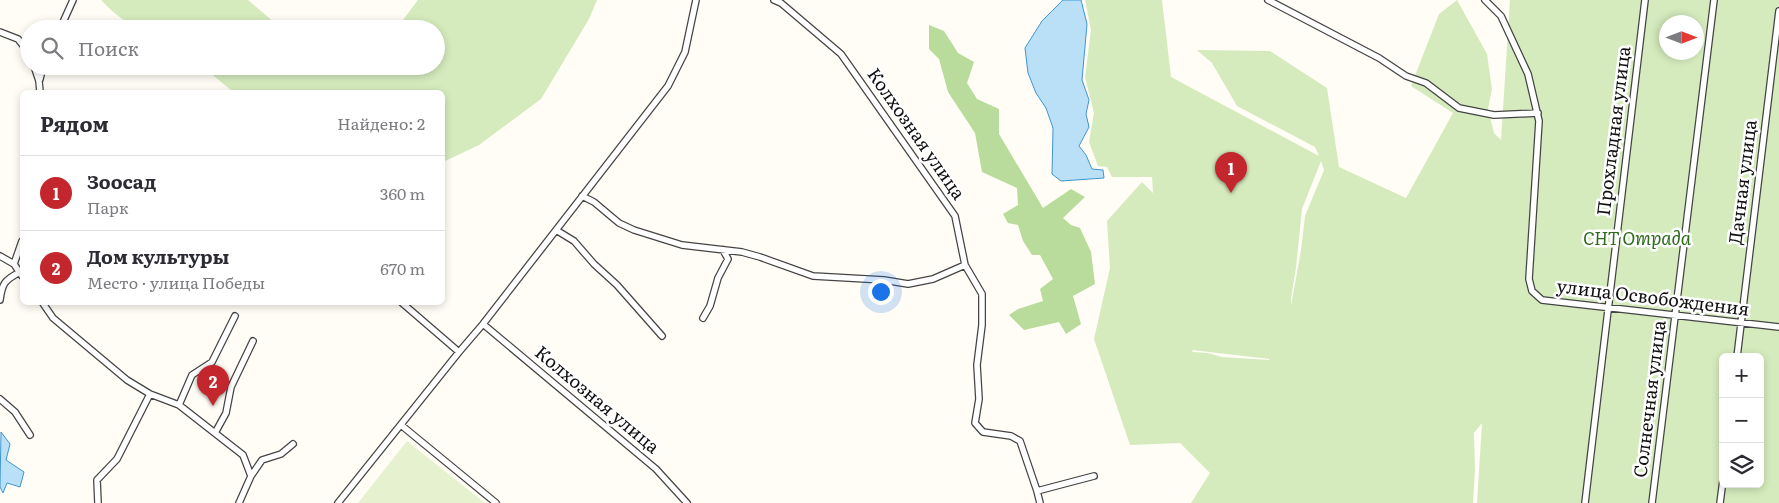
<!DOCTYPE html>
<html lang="ru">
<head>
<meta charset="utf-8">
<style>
	:root { --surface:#fff; --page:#f2f2f3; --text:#2b2b33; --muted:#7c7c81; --line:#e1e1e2; --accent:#c4262e }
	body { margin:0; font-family:Literata,serif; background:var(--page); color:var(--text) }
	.controls { position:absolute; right:15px; bottom:15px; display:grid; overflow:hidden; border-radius:8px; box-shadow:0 2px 8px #0003 }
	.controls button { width:45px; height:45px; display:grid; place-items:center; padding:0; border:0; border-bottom:1px solid var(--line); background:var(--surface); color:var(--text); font:25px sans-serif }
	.compass { position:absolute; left:1659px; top:15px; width:45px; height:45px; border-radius:50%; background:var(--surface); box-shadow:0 2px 8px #0003; rotate:90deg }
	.you { position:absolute; left:880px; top:291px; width:18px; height:18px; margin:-12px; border:4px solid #fff; border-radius:50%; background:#1a73e8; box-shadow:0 0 0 8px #1a73e833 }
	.badge { display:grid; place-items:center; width:32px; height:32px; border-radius:50%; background:var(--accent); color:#fff; font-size:16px; font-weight:700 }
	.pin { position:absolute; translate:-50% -41px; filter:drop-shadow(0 1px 2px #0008) }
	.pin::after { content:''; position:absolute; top:26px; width:18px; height:15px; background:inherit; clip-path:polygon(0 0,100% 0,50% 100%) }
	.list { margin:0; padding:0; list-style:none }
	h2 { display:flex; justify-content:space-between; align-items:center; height:65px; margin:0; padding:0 20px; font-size:21px }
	h2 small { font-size:16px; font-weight:400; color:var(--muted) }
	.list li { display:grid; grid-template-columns:32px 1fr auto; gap:15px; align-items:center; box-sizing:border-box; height:75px; padding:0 20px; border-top:1px solid var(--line) }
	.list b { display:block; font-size:19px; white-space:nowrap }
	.list p { margin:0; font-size:16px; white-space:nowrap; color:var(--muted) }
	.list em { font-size:16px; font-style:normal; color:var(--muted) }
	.icon { flex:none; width:28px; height:28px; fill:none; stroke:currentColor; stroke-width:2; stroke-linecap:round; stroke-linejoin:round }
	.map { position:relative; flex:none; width:1779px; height:503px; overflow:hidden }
	.search { position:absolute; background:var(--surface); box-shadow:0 2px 8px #0003; left:20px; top:20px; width:425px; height:55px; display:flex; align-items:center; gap:12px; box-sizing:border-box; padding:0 18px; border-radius:28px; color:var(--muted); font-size:19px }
	.panel { position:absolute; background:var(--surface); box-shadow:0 2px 8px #0003; left:20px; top:90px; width:425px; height:215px; border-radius:8px }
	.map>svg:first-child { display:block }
	.green { fill:#d5ebbd; fill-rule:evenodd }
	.forest { fill:#b9dc9c }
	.pitch { fill:#e6f2cf }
	.water { fill:#b9e0f7; stroke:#3f96cf }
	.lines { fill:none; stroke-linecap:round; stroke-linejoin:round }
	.street-casing { stroke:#444; stroke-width:8 }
	.street { stroke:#fff; stroke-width:5.5 }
	.labels { text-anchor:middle; stroke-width:5; stroke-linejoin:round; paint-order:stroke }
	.street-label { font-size:18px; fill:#111; stroke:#fff }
	.park-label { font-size:18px; font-style:italic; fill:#2f6b1f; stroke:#fff }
</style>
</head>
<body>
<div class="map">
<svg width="1779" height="503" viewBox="0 0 1779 503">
	<rect width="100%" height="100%" fill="#fffdf5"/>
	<path class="green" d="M101,0H248L282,29H135L112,11Z
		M418,0H597L589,19L541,99L479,145L443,162L442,92H233L202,66H436V29H396Z
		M1085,0H1162L1171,77L1319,156L1315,147L1237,106L1212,63L1197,50L1270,51L1327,88L1339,167L1406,198L1453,113L1411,86L1439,14L1457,0L1487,54L1492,89L1488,109L1494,133L1501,140L1510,0H1779V503H1477L1482,423L1474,433L1475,470L1473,503H1191L1210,473L1180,443L1130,445L1094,339L1110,268L1107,221L1142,182L1153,193L1152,177H1112L1107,167L1098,166L1089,142L1094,113L1085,77L1091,30ZM1666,22H1696V52H1666ZM1321,161L1324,170L1305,216L1301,250L1291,306V298L1296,268L1302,209ZM1192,350L1269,359V360L1222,357L1208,353L1193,352ZM1723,357H1760V484H1723Z"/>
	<path class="forest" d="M929,25L944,31L958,53L974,62L967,83L977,99L999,109V134L1043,208L1071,189L1085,197L1063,218L1071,225L1080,228L1091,252L1095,284L1073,296L1081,324L1066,334L1059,322L1024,330L1009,315L1018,309L1043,301L1040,289L1053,279L1040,255H1032L1023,241L1018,225L1008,223L1003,214L1018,205L1017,188L982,172L975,133L948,92L939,59L929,49Z"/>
	<path class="pitch" d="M407,441L485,503H358Z"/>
	<path class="water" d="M1063,0H1081L1087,24L1082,80L1089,100L1086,114L1089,127L1079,146L1086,155L1092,169L1103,170L1104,178L1061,181L1052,174L1053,128L1046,108L1036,93L1028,73L1025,48L1042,21Z
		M1,432L10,444L6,460L24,472L20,487L7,483L3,493L0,487Z"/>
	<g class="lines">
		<g class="street-casing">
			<path id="street" d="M774,0L781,3L841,54L955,216L965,265L982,294V325L977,365L979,399L975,423L983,432L1011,436L1020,441L1037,491
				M1268,0L1379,58L1406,76L1426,83L1459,108L1494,115L1538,113
				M1485,0L1501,16L1528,74L1539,121L1529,279L1532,291L1542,300L1779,327
				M60,29L73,0
				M0,32L18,39L29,53
				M34,66L39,81L40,92
				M40,79L43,66
				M582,196L594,202L619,223L634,230L682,245L742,252L760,257L813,276L884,280L908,284L933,279L965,265
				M556,230L574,241L594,264L617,285L662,336
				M0,256L14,264L22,276
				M14,264L22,241
				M0,300C2,283 5,280 20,272
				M42,302L53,318L127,380L150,394L179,405L243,455L251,476L239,503
				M401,302L459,352
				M703,318L710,306L718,278L728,259L723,250
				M483,324L656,469L687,503
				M1737,357L1779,11
				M0,399L15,412L30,435
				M179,405L192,375L212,362L235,316
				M401,425L496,503
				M215,433L226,413L231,387L253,341
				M251,476L262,460L281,454L293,444
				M98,503L97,480L117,459L150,394
				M338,503L459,352L483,324L668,86L685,52L696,0
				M1040,503L1037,491L1094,476
				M1585,503L1645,0
				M1652,503L1714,0
				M1720,503L1723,480"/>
		</g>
		<use href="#street" class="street"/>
	</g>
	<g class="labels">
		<g class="street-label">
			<text transform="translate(1614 131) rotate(-83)" y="6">Прохладная улица</text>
			<text transform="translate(916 134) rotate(55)" y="6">Колхозная улица</text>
			<text transform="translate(1743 182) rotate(-83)" y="6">Дачная улица</text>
			<text transform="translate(1653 298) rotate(7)" y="6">улица Освобождения</text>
			<text transform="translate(1650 399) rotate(-83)" y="6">Солнечная улица</text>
			<text transform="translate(597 400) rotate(40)" y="6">Колхозная улица</text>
		</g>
		<g class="park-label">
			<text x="1637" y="245">СНТ Отрада</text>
		</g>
	</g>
</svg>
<div class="controls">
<button>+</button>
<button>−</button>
<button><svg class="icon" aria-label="layers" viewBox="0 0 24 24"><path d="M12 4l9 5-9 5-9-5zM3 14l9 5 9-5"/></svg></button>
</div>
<svg class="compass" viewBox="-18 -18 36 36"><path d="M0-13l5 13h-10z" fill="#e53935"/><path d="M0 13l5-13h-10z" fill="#7c7c81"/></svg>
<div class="you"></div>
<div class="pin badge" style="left:1231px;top:193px">1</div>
<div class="pin badge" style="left:213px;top:406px">2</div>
<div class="search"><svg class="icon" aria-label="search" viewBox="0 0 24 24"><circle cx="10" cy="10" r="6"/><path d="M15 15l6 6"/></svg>Поиск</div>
<section class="panel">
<h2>Рядом<small>Найдено: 2</small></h2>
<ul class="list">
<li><span class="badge">1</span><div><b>Зоосад</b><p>Парк</p></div><em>360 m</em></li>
<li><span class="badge">2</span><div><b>Дом культуры</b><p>Место · улица Победы</p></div><em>670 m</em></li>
</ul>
</section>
</div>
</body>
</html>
